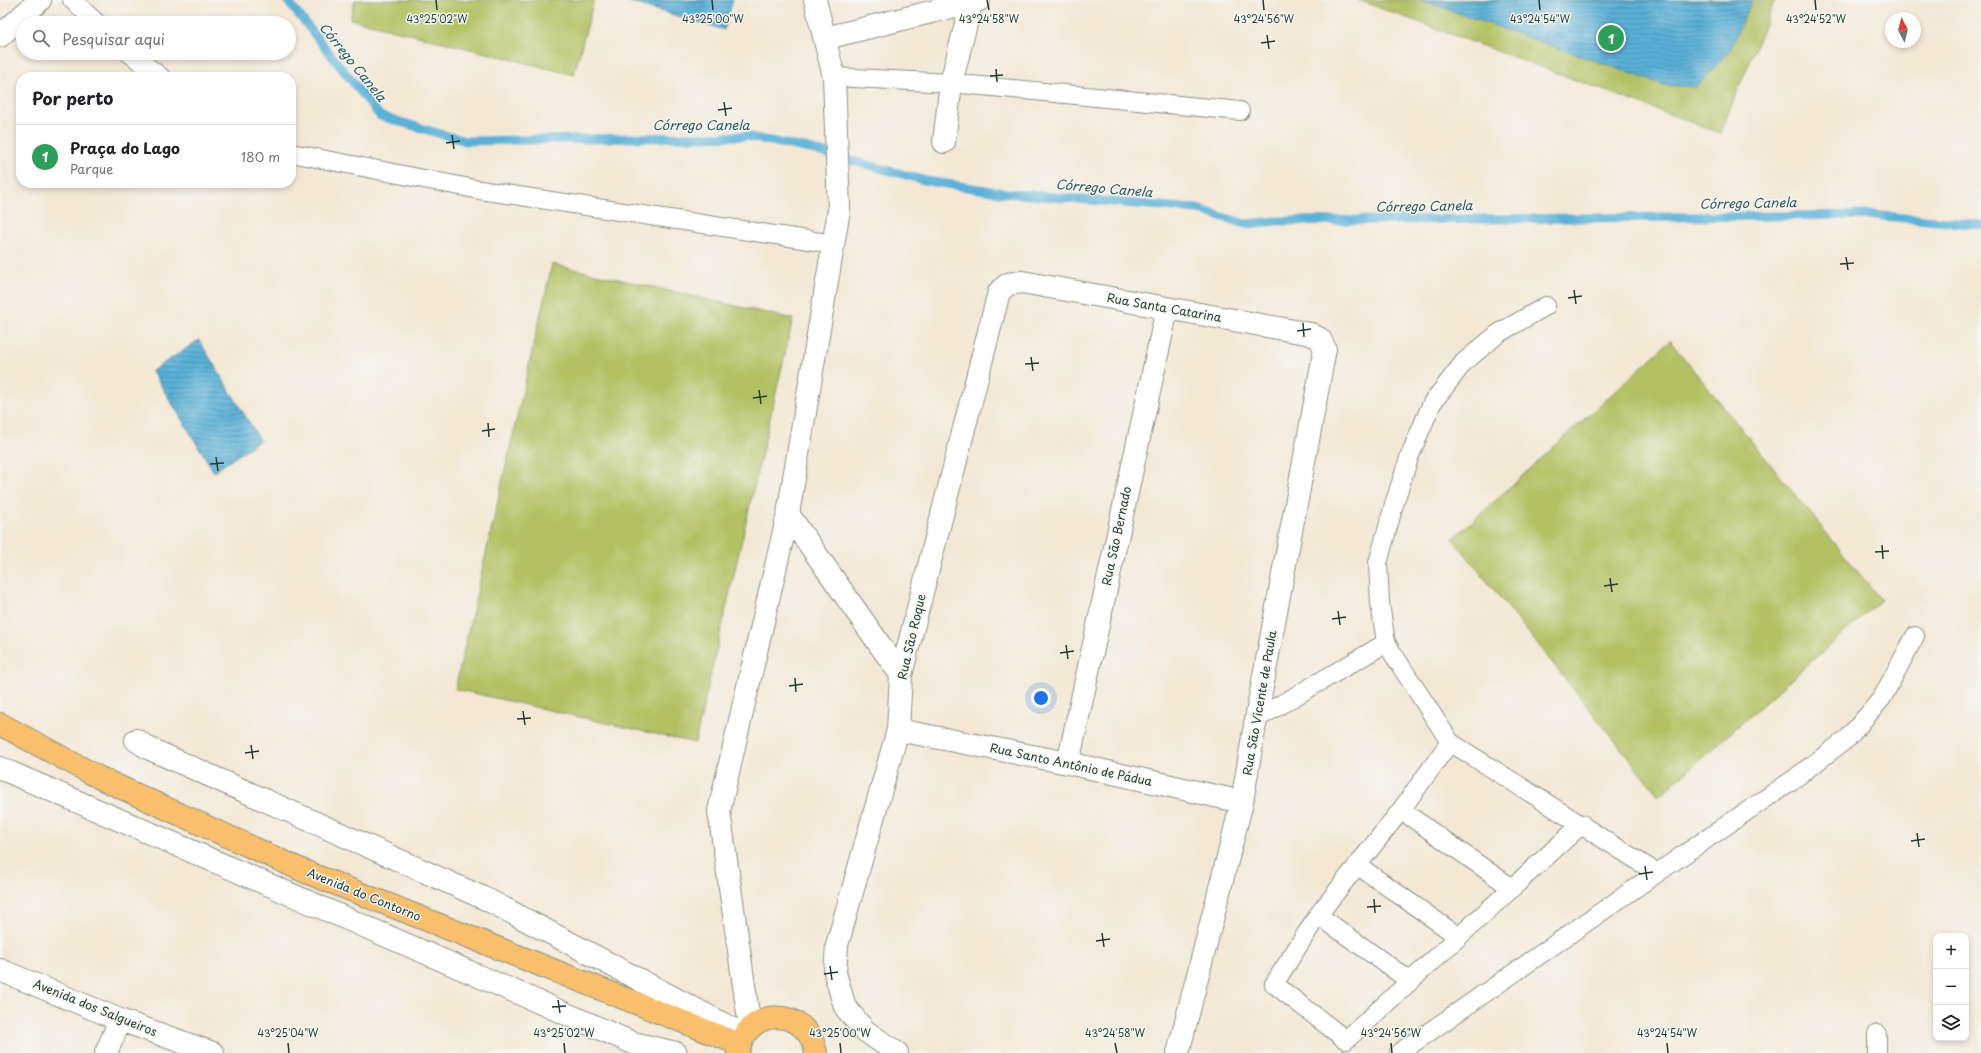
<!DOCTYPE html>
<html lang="pt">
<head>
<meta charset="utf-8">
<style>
	:root { --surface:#fff; --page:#f6f6f6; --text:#202124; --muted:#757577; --line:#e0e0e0; --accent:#0b8043 }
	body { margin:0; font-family:"Playpen Sans",sans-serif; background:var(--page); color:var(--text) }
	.controls { position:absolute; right:12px; bottom:12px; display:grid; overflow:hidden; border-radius:8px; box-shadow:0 2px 6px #0003 }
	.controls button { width:36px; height:36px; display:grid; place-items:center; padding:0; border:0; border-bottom:1px solid var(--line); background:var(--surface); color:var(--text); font:20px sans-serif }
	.compass { position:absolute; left:1885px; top:12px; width:36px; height:36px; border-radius:50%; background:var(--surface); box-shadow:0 2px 6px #0003; rotate:353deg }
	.you { position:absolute; left:1041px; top:698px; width:14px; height:14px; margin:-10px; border:3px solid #fff; border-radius:50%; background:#1a73e8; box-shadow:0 0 0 6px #1a73e833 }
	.badge { display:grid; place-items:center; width:26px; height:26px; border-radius:50%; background:var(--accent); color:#fff; font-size:13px; font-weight:700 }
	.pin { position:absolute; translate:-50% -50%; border:2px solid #fff; box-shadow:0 1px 4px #0006 }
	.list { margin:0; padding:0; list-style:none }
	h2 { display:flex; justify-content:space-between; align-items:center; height:52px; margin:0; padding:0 16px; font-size:17px }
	h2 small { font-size:13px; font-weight:400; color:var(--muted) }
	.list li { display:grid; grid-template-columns:26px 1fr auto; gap:12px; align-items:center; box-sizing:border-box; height:64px; padding:0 16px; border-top:1px solid var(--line) }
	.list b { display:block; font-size:15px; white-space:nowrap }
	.list p { margin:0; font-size:13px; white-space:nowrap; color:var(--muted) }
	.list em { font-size:13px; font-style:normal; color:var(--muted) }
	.icon { flex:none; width:22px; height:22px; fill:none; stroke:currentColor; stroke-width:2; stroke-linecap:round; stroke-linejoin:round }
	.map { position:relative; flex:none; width:1981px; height:1053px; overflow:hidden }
	.search { position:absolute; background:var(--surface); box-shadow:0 2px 6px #0003; left:16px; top:16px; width:280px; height:44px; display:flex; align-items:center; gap:10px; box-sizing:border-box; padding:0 14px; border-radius:22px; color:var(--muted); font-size:15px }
	.panel { position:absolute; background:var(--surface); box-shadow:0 2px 6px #0003; left:16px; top:72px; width:280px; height:116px; border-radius:16px }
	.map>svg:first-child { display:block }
	.park { fill:#b3c164; stroke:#697f4c }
	.water { fill:url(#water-rules); stroke:#3c7686 }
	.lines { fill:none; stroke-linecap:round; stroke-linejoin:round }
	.stream { stroke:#5ab0d7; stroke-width:9 }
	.service-casing { stroke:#8a9284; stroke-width:20 }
	.minor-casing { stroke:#8a9284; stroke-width:24 }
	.tertiary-casing { stroke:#8a9284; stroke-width:24 }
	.primary-casing { stroke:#8a9284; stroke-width:24 }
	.service { stroke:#fff; stroke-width:18 }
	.minor { stroke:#fff; stroke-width:22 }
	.tertiary { stroke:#fff; stroke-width:22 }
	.primary { stroke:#f9bf6d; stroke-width:22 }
	.ticks { fill:none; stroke:#1f3d34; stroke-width:1.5 }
	.labels { text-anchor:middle; stroke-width:3; stroke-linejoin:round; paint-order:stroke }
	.street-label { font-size:12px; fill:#1f3d34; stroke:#f6f6f2 }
	.water-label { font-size:13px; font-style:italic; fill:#2e5a5d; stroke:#f6f6f2 }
	.ticks-label { font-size:10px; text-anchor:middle; fill:#1f3d34; stroke:#f6f6f2; stroke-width:3; stroke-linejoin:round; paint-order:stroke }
</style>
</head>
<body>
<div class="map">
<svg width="1981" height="1053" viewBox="0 0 1981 1053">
	<defs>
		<pattern id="water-rules" width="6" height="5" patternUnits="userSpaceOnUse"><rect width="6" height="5" fill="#5ab0d7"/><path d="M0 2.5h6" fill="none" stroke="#4a90af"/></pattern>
	</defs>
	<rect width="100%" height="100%" fill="#f6f6f2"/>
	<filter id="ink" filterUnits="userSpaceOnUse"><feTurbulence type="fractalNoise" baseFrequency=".025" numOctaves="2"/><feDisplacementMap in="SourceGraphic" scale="8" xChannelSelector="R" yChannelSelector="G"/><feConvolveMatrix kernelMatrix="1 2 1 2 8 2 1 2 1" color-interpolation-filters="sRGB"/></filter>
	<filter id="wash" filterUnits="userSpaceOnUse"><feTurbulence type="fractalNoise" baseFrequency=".012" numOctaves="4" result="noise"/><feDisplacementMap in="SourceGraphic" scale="16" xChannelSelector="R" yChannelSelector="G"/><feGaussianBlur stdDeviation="0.9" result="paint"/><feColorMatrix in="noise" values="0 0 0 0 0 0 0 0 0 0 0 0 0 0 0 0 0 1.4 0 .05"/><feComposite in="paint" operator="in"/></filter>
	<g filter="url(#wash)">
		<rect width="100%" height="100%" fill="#f4e8d5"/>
		<path class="park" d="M355,0H594L574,75L350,19Z
			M1358,0H1775L1720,133Z
			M552,264L793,319L695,743L455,689Z
			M1670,341L1881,600L1659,796L1453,539Z"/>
		<path class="water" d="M623,0H733L724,30Z
			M1421,0H1752L1730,50L1697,87L1664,85Z
			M199,340L260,440L214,472L152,371Z"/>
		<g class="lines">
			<path class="stream" d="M287,0L380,116L465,141L746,136L810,149L927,181L1005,193L1197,209L1245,224L1278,221L1872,215L1981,225"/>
		</g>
	</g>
	<g filter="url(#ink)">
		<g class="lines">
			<g class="service-casing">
				<path id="service" d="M72,0L97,23
					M129,53L161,77
					M834,77L951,83L1240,111
					M291,153L480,190L834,244
					M1256,719L1386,643
					M1450,742L1386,643L1380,603L1378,563L1395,501L1410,455L1432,403L1464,362L1499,333L1546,306
					M1401,810L1512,888
					M1357,865L1459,937
					M1657,873L1794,779L1848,738L1882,698L1915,636
					M1318,915L1410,981
					M1399,1053L1657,873L1450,742L1401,810L1318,915L1274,984L1346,1040L1582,824
					M1877,1053V1034"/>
			</g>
			<g class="minor-casing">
				<path id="minor" d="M826,38L979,0
					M944,142L951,83L972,0
					M788,514L901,675
					M898,730L1068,763L1242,802
					M136,740L148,748L488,900L744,1035
					M1068,763L1167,309
					M0,768L633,1043L676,1053
					M0,970L120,1020L213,1053
					M750,1027L719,811L788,514L839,210L834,77L815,0
					M106,1053L120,1020
					M897,1053L864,1030L845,1007L835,973L837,945L898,730L901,675L999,292L1008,284L1022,282L1311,334L1320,339L1325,349L1256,719L1242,802L1178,1053"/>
			</g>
			<g class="tertiary-casing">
				<path id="tertiary" d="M0,36L40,0"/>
			</g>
			<g class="primary-casing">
				<path id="primary" d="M0,724L100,778L306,872L739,1044
					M738,1053C746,1005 808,1006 816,1053"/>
			</g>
			<use href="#service" class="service"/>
			<use href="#minor" class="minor"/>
			<use href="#tertiary" class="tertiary"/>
			<use href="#primary" class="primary"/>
		</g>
	</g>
	<path class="ticks" d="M436,0L437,10M712,0L713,10M987,0L989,10M1263,0L1264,10M1539,0L1540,10M1815,0L1816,10M1267,35L1269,49M1261,43L1275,41M996,69L997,82M990,76L1003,75M724,102L726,116M718,110L732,108M452,135L454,149M446,143L460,141M1846,257L1848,270M1840,264L1854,263M1574,290L1576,304M1568,298L1582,296M1303,323L1304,337M1297,331L1311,329M1031,357L1033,371M1025,364L1039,363M759,390L761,404M753,398L767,396M488,423L489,437M482,431L495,429M216,457L218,471M210,464L224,463M1882,545L1883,559M1875,552L1889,551M1610,578L1612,592M1604,586L1618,584M1338,611L1340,625M1332,619L1346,617M1066,645L1068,659M1060,653L1074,651M795,678L796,692M789,686L803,684M523,711L525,725M517,719L531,718M251,745L253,759M245,753L259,751M1917,833L1919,847M1911,841L1925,839M1645,866L1647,880M1639,874L1653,872M1374,899L1375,913M1367,907L1381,906M1102,933L1104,947M1096,941L1110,939M830,966L832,980M824,974L838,972M558,1000L560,1013M552,1007L566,1006M288,1043L289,1053M564,1043L565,1053M840,1043L841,1053M1115,1043L1117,1053M1391,1043L1392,1053M1667,1043L1668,1053"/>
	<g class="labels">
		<g class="street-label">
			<text transform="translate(1164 308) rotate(10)" y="4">Rua Santa Catarina</text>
			<text transform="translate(1117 536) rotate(-78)" y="4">Rua São Bernado</text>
			<text transform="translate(912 637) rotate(-77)" y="4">Rua São Roque</text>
			<text transform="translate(1260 703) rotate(-80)" y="4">Rua São Vicente de Paula</text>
			<text transform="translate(1071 765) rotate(12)" y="4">Rua Santo Antônio de Pádua</text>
			<text transform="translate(364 895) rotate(22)" y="4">Avenida do Contorno</text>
			<text transform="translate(95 1008) rotate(22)" y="4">Avenida dos Salgueiros</text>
		</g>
		<g class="water-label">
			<text transform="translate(353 62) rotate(51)" y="5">Córrego Canela</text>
			<text x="701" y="130">Córrego Canela</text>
			<text transform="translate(1104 188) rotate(5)" y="5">Córrego Canela</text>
			<text transform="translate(1748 203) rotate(-1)" y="5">Córrego Canela</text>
			<text transform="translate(1424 206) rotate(-1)" y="5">Córrego Canela</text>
		</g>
	</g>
	<g class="ticks-label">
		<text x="437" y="23">43°25'02"W</text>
		<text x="713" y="23">43°25'00"W</text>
		<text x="989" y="23">43°24'58"W</text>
		<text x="1264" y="23">43°24'56"W</text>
		<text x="1540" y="23">43°24'54"W</text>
		<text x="1816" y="23">43°24'52"W</text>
		<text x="288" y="1037">43°25'04"W</text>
		<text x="564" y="1037">43°25'02"W</text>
		<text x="840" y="1037">43°25'00"W</text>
		<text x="1115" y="1037">43°24'58"W</text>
		<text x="1391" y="1037">43°24'56"W</text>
		<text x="1667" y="1037">43°24'54"W</text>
	</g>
</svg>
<div class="controls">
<button>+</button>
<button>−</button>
<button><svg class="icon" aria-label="layers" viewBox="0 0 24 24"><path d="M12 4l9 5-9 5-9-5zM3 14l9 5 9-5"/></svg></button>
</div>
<svg class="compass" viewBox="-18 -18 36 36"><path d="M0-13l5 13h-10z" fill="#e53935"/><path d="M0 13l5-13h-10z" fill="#757577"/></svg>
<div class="you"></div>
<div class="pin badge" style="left:1611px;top:38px;background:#2e9e5b">1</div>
<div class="search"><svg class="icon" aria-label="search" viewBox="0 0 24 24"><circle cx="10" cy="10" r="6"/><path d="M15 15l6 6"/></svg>Pesquisar aqui</div>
<section class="panel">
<h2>Por perto<small></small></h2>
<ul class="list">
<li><span class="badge" style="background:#2e9e5b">1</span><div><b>Praça do Lago</b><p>Parque</p></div><em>180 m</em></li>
</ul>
</section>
</div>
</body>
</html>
